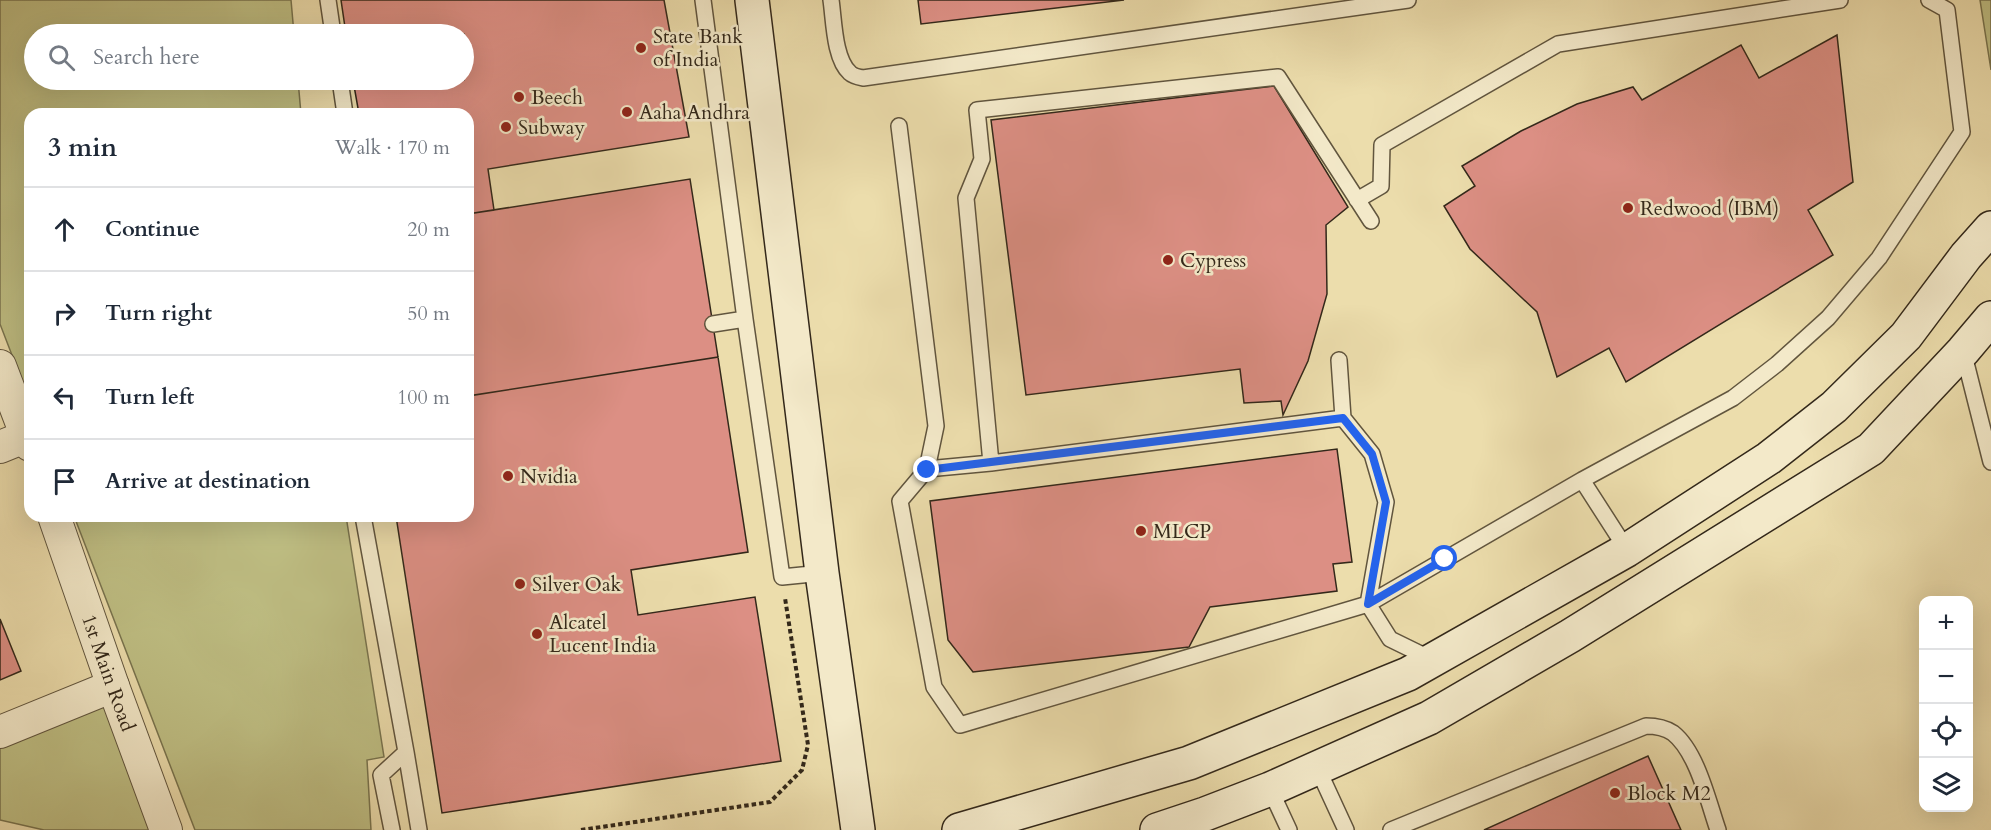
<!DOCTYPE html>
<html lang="en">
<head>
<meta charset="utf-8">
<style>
	:root { --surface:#fff; --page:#f6f6f7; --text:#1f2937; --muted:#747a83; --line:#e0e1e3 }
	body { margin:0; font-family:Cardo,serif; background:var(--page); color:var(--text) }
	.controls { position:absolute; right:18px; bottom:18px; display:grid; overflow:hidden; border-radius:12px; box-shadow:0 6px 24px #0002 }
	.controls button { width:54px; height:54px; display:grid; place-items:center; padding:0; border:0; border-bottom:2px solid var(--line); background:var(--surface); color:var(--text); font:30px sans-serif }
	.stop { position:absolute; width:18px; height:18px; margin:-14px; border:4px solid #2563eb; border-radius:50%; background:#fff }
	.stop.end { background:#2563eb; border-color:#fff; box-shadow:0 2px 6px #0008 }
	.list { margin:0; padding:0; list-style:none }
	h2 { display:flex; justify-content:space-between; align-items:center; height:78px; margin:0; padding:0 24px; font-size:26px }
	h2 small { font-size:20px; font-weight:400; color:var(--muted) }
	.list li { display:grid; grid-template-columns:39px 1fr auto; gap:18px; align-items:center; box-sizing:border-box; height:84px; padding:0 24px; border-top:2px solid var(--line) }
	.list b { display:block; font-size:22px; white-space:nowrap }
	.list em { font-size:20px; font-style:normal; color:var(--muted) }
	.icon { flex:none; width:33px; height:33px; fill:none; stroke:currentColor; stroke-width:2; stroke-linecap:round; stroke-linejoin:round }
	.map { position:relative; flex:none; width:1991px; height:830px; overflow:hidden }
	.search { position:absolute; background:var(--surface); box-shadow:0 6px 24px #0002; left:24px; top:24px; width:450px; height:66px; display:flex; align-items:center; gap:15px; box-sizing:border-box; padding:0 21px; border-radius:33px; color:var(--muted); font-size:22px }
	.panel { position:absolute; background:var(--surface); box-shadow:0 6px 24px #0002; left:24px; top:108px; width:450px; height:414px; border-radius:18px }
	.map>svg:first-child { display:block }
	.green { fill:#bfbf84; stroke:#79744f; stroke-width:1.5 }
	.building { fill:#dc8f84; stroke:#33281a; stroke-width:1.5 }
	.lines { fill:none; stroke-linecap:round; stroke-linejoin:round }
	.lane-casing { stroke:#61553e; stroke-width:18 }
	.street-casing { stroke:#61553e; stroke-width:34 }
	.secondary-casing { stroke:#33281a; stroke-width:36 }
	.path { stroke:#33281a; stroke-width:4; stroke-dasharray:4.5 3; stroke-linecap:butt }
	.lane { stroke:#f3e9c9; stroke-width:15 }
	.street { stroke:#f3e9c9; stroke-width:32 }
	.secondary { stroke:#f3e9c9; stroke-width:33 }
	.route { stroke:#2563eb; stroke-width:8 }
	.poi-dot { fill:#8f2418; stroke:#f3e9c9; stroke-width:2 }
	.labels { text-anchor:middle; stroke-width:5; stroke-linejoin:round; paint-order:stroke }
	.poi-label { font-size:20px; fill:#33281a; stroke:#f3e9c9; text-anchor:start }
	.street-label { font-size:20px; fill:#33281a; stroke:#f3e9c9 }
</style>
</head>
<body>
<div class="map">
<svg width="1991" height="830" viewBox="0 0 1991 830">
	<rect width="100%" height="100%" fill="#ecddac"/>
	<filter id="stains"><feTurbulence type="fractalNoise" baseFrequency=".00333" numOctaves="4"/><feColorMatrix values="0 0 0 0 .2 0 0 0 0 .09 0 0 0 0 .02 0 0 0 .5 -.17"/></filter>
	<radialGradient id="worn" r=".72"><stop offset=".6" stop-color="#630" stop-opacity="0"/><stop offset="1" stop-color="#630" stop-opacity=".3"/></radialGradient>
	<path class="green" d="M0,0H291L294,34H34V80H298L301,114H30V402L0,324Z
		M1980,0H1991V70Z
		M74,516H346L384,757L367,760L371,830H195Z
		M105,706L152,830H44L0,820V747Z"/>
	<path class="building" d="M341,0H664L689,137L488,169L494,210L468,214V114H359L353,80H464V34H346Z
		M918,0H1124L921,24Z
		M1837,35L1853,182L1808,210L1833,255L1626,382L1609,348L1557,377L1537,312L1470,249L1444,206L1475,186L1462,166L1521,131L1577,104L1633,87L1642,100L1741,45L1759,78Z
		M1274,86L1348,207L1326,225L1327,294L1308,361L1283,415L1281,401L1244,403L1240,369L1026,395L991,120Z
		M690,179L718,357L468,396V214Z
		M718,357L748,552L631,570L638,615L755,597L781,761L442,813L396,516H468V396Z
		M1337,449L1352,562L1333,564L1337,591L1210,607L1189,647L973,672L948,640L930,501Z
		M0,619L21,671L0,680Z
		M1648,756L1681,830H1484Z"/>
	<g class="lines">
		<g class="lane-casing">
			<path id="lane" d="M328,0L333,34
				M703,0L745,319L713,324
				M831,0C834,20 834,59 850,73C853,76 858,77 863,78L1408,0
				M340,80L345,114
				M899,126L936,426L927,469L900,501L934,687L960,725L1368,604L1582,480
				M1357,200L1381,186L1382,145L1558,44L1840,0
				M745,319L782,577L822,573
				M1963,351L1991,462
				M1339,360L1343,418L991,463L966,198L982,159L977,110L1278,77L1371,221
				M1343,418L1372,454L1386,502L1368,604L1390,639L1433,660
				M927,469L991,463
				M363,516L406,752L381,775L392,830
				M1627,550L1582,480L1733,398L1777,364L1828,318L1879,258L1962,132L1947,10L1929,0
				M406,752L419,830
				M1317,767L1346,830
				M1270,789L1289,830
				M1391,830L1646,726C1656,726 1664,727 1673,733C1697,752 1708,801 1718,830"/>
		</g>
		<g class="street-casing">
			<g id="street">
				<path d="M0,366L30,445"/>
				<path d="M0,447L27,436"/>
				<path id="s1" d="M54,516L113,686L166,830"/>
				<path d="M0,732L113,686"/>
			</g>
		</g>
		<g class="secondary-casing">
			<path id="secondary" d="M752,0L822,573L858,830
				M959,830L1189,763L1408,674L1627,550L1769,458L1834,407L1906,336L1966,256L1991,228
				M1157,830L1205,814L1270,789L1429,718L1570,636L1871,449L1963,351L1991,318"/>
		</g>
		<path class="path" d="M581,830L770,802L802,770L808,745L785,598"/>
		<use href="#lane" class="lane"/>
		<use href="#street" class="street"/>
		<use href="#secondary" class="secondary"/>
	</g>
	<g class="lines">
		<path class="route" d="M927,470L1343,418L1372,454L1386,502L1368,604L1445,559"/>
	</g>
	<g class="poi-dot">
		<circle cx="641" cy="48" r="6"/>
		<circle cx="519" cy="97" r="6"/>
		<circle cx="627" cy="112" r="6"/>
		<circle cx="506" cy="127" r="6"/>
		<circle cx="1628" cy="208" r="6"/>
		<circle cx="1168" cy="260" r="6"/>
		<circle cx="508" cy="476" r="6"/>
		<circle cx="1141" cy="531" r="6"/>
		<circle cx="520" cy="584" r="6"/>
		<circle cx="537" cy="634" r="6"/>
		<circle cx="1615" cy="793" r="6"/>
	</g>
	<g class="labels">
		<g class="poi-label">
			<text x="653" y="43">State Bank<tspan x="653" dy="23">of India</tspan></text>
			<text x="531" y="104">Beech</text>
			<text x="639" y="119">Aaha Andhra</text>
			<text x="518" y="134">Subway</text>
			<text x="1640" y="215">Redwood (IBM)</text>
			<text x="1180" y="267">Cypress</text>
			<text x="520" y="483">Nvidia</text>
			<text x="1153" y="538">MLCP</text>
			<text x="532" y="591">Silver Oak</text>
			<text x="549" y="629">Alcatel<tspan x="549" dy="23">Lucent India</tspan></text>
			<text x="1627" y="800">Block M2</text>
		</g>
		<g class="street-label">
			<text dy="7" stroke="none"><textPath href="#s1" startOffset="166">1st Main Road</textPath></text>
		</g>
	</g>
	<rect width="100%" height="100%" filter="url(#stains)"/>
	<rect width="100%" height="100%" fill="url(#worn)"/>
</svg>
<div class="controls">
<button>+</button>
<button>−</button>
<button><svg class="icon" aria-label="locate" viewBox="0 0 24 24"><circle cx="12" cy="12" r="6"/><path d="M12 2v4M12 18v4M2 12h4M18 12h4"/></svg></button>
<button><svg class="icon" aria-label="layers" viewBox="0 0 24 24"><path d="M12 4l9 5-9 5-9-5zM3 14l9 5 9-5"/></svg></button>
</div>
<div class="stop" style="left:1445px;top:559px"></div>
<div class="stop end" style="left:927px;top:470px"></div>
<div class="search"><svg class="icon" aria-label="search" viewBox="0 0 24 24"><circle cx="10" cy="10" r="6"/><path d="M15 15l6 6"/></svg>Search here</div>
<section class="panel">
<h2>3 min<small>Walk · 170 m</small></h2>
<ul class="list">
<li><svg class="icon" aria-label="ahead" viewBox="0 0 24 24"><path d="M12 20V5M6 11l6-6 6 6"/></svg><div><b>Continue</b></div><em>20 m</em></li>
<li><svg class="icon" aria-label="right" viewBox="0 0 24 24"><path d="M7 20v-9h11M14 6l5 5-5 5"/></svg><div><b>Turn right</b></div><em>50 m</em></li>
<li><svg class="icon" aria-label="left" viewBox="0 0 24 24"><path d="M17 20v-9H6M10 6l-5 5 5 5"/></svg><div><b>Turn left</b></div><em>100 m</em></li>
<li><svg class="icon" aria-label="arrive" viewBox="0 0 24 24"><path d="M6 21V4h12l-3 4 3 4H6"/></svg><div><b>Arrive at destination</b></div></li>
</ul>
</section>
</div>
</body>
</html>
